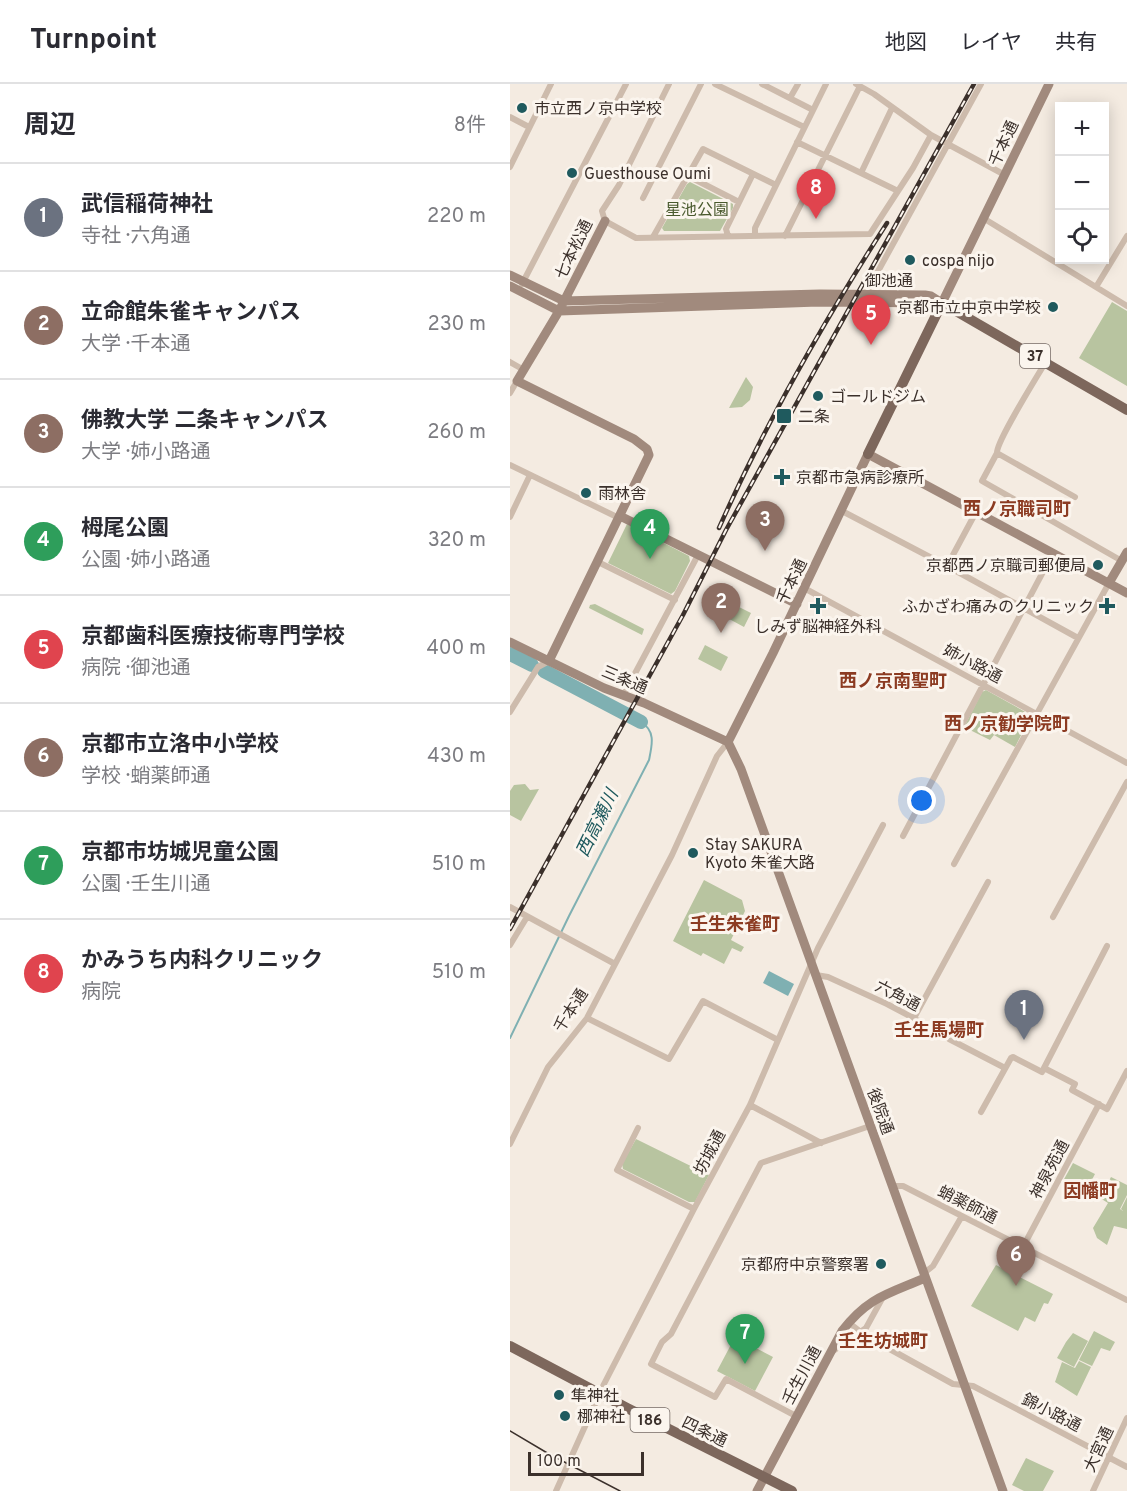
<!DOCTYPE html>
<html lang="ja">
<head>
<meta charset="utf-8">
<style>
	:root { --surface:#fff; --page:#f7f7f7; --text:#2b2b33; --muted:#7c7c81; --line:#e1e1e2; --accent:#0b8043 }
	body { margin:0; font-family:Overpass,"Noto Sans JP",sans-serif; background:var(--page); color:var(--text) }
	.controls { position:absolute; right:18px; top:18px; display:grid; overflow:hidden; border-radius:0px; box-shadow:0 3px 15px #0003 }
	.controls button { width:54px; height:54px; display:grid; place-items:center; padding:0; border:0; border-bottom:2px solid var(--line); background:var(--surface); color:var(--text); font:30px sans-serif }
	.scale { position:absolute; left:18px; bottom:15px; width:116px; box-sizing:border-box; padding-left:6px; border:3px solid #3b302b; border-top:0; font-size:16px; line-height:21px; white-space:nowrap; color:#3b302b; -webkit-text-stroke:4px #fbf5ee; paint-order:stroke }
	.you { position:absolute; left:412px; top:717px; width:21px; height:21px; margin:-15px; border:4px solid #fff; border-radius:50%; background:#1a73e8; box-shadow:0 0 0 9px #1a73e833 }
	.badge { display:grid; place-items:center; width:39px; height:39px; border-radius:50%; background:var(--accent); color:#fff; font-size:20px; font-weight:700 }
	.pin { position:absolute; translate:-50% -50px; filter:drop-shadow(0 2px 3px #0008) }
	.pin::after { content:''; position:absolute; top:32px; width:21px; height:18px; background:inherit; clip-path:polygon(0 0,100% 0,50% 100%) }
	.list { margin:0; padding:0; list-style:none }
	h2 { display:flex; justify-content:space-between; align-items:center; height:78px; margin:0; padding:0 24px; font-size:26px }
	h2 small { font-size:20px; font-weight:400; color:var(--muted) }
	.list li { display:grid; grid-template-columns:39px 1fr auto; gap:18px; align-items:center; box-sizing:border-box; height:108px; padding:0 24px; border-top:2px solid var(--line) }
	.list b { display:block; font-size:22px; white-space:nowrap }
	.list p { margin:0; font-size:20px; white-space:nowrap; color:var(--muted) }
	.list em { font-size:20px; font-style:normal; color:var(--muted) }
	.icon { flex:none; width:33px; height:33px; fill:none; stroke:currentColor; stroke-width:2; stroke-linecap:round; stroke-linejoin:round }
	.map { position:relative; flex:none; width:617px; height:1407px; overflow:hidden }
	header { display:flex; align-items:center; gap:36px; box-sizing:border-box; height:84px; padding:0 30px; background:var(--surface); border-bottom:2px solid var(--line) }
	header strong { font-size:28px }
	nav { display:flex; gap:33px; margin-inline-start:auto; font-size:21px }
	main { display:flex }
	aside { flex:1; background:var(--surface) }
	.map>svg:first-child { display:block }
	.green { fill:#b8c4a0 }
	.water { fill:#7fb0b2 }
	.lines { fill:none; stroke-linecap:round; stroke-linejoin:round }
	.stream { stroke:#7fb0b2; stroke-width:2 }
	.river { stroke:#7fb0b2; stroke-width:14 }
	.street { stroke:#cdbbac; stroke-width:6 }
	.secondary { stroke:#a18a7d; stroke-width:9 }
	.primary { stroke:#7d675c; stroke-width:10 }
	.tram { stroke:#3b302b; stroke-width:1.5 }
	.rail-casing { stroke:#3b302b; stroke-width:4.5 }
	.rail { stroke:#fbf5ee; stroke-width:2; stroke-dasharray:7; stroke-linecap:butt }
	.poi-dot { fill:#1f5a5e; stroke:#fbf5ee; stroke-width:2 }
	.labels { text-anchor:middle; stroke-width:6; stroke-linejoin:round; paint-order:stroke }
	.shield { fill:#fbf5ee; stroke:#756b66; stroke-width:1.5 }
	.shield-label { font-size:15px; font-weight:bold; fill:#3b302b }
	.poi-label { font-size:16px; fill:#3b302b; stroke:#fbf5ee; text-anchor:start }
	.street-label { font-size:16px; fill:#3b302b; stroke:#fbf5ee }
	.park-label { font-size:16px; fill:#4a5a2e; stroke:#fbf5ee }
	.neighbourhood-label { font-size:18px; font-weight:bold; fill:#8c3b22; stroke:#fbf5ee }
	.water-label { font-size:18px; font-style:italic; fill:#1f5a5e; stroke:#fbf5ee }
</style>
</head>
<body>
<header>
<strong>Turnpoint</strong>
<nav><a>地図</a><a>レイヤ</a><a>共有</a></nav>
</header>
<main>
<aside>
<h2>周辺<small>8件</small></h2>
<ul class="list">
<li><span class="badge" style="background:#6b7280">1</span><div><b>武信稲荷神社</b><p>寺社 · 六角通</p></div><em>220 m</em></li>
<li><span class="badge" style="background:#8d6e63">2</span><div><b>立命館朱雀キャンパス</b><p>大学 · 千本通</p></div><em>230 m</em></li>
<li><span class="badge" style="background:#8d6e63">3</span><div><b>佛教大学 二条キャンパス</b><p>大学 · 姉小路通</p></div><em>260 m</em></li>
<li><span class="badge" style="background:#2e9e5b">4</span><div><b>栂尾公園</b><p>公園 · 姉小路通</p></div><em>320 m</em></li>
<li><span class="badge" style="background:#e0444e">5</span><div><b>京都歯科医療技術専門学校</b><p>病院 · 御池通</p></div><em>400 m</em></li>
<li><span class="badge" style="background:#8d6e63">6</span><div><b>京都市立洛中小学校</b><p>学校 · 蛸薬師通</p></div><em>430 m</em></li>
<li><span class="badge" style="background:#2e9e5b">7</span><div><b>京都市坊城児童公園</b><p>公園 · 壬生川通</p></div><em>510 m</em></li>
<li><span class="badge" style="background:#e0444e">8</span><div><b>かみうち内科クリニック</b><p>病院</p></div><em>510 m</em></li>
</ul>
</aside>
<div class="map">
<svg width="617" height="1407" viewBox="0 0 617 1407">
	<rect width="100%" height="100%" fill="#f4ebe1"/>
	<path class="green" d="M180,98L223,120V124L210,147H154L152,144L177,100Z
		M602,218L617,227V302L569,274Z
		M236,293L243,303L240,316L232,323L219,324Z
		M117,440L179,472L180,477L165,507L161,510L98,479Z
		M217,517L241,529L234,543L210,530Z
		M85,520L134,545L132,551L79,524L80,521Z
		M195,561L218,573L211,587L188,575Z
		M476,606L519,630L520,634L505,663L484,651L480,656L454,643L472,608Z
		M15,700L20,706L29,705L11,737L0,731V707L4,701Z
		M194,796L232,816L235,827L221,856L234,863L231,868L222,864L214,880L193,869L191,872L163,857Z
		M126,1055L199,1091L185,1118H179L113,1085L112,1080Z
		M563,1079L585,1090L575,1109L553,1097Z
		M601,1093L617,1101V1111L610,1125L613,1127L611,1125L617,1113V1145L604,1142L597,1161L587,1154L583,1144L598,1119L590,1114Z
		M486,1181L543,1210L538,1220L534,1219L525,1238L515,1233L508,1247L461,1222Z
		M584,1247L605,1258L600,1267L591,1264L582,1282L569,1276Z
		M563,1249L578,1257L564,1283L547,1274L556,1258Z
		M225,1253L263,1273L245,1307L207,1287Z
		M569,1277L581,1283L567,1312L545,1298L552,1278L565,1284Z
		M516,1374L544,1387L533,1407H514L502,1401Z"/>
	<path class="water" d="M259,887L284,900L278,912L253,899Z"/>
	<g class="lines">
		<path class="stream" d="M0,954L59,832L139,676C142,661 146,647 131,638"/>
		<path class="river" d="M0,570L22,581
			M34,587L131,638"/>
		<path class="street" d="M159,0L109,101L92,127L95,137L126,154L360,150L403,84L421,51
			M205,0L294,43
			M252,0L303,26
			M346,0L364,10L421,51L495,91
			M280,14L288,0
			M0,33L19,43
			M287,58L388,107
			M0,83L41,0
			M351,89L382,24
			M178,92L229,118
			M133,114L191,0
			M473,134L617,222
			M218,152L216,145L243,90
			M245,152V144L316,0
			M275,152L350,2
			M143,153L193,65L266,101
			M12,200L116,0
			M586,203L617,152
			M355,211L471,0
			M0,278L14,286
			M535,279C527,293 486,358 487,369L472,397L612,477
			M0,309L7,297
			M487,369L565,413
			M0,381L109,434
			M332,427L437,482L568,554
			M0,433L20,391
			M88,478L165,516
			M437,482L466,428
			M294,504L617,679
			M113,612L188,471
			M0,628L28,583L39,577
			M393,752L543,469
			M444,780L599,499
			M0,823L105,880
			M543,833L617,698
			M0,861L17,833
			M306,891L318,893L377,920L439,953V955L495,984
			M77,934L159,975L193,917L268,956
			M404,934L478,798
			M534,984L597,862
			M240,1021L311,1059
			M471,1028L501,974L503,973L532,988L534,984L565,1000L562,1006L597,1025L617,987
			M128,1044L107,1086L184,1125
			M0,1060L38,983L77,934L162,771L207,672L218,658
			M383,1102H393L617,1216
			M513,1163L589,1020
			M414,1189L423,1182L452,1132
			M338,1238L356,1252L443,1300L463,1302L617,1383
			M323,1267L356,1244L373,1213
			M286,1332L216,1295L205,1313L141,1280L152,1258L161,1250L251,1079L360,1042
			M46,1407L94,1300L184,1125L240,1021L308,864L373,741
			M583,1407L617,1334"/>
		<path class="secondary" d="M0,191L54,217L310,210L415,211L421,212L432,219
			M0,202L49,227L308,218L432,219
			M432,219L539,0
			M110,432L287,520
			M599,499L617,468
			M0,558L94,604L134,619L218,658
			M39,577L139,371L137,365L124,355L7,297L49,227L95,137
			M218,658L231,685L493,1407
			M218,658L263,569L358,370L617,509
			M247,1407L332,1247C358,1213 378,1210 415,1194"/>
		<path class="primary" d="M358,370L432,219L617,326
			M0,1262L117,1324L282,1407"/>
		<path class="tram" d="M0,1347L39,1370L110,1407"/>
		<g class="rail-casing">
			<path id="rail" d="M209,444C256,338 314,237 377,139
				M0,845L173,531L216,446L464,0"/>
		</g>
		<use href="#rail" class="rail"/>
	</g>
	<g class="poi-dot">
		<circle cx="12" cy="24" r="6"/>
		<circle cx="62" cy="89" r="6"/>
		<circle cx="400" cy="176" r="6"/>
		<circle cx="543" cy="223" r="6"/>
		<circle cx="308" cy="312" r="6"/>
		<rect x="266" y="324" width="16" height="16" rx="3"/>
		<path d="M269 384h6v6h6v6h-6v6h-6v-6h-6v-6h6z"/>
		<circle cx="76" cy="409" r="6"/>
		<circle cx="588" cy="481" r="6"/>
		<path d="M305 513h6v6h6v6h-6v6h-6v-6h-6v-6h6z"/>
		<path d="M594 513h6v6h6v6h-6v6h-6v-6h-6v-6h6z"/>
		<circle cx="183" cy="769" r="6"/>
		<circle cx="371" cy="1180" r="6"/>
		<circle cx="49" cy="1311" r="6"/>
		<circle cx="55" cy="1332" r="6"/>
	</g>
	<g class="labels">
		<g class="shield">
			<rect x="510" y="260" width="30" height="24" rx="4.5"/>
			<rect x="120.5" y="1324" width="39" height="24" rx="4.5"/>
		</g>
		<g class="shield-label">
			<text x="525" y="277">37</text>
			<text x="140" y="1341">186</text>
		</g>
		<g class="poi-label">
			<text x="24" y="30">市立西ノ京中学校</text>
			<text x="74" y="95">Guesthouse Oumi</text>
			<text x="412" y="182">cospa nijo</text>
			<text x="531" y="229" text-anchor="end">京都市立中京中学校</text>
			<text x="320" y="318">ゴールドジム</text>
			<text x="288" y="338">二条</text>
			<text x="286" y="399">京都市急病診療所</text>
			<text x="88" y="415">雨林舎</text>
			<text x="576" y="487" text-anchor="end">京都西ノ京職司郵便局</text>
			<text x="584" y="528" text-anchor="end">ふかざわ痛みのクリニック</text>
			<text x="308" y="548" text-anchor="middle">しみず脳神経外科</text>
			<text x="195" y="766">Stay SAKURA<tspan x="195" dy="18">Kyoto 朱雀大路</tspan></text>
			<text x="359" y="1186" text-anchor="end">京都府中京警察署</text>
			<text x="61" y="1317">隼神社</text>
			<text x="67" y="1338">梛神社</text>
		</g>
		<g class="street-label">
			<text transform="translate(493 59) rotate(-65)" y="6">千本通</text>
			<text transform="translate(63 165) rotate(-64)" y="6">七本松通</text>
			<text x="379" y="202">御池通</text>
			<text transform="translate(281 497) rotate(-64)" y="6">千本通</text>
			<text transform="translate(463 579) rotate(28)" y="6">姉小路通</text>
			<text transform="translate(115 595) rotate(23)" y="6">三条通</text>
			<text transform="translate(388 911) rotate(27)" y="6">六角通</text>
			<text transform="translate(60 926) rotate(-57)" y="6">千本通</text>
			<text transform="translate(371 1027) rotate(70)" y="6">後院通</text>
			<text transform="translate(199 1068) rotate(-62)" y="6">坊城通</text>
			<text transform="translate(539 1085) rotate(-62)" y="6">神泉苑通</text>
			<text transform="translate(458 1120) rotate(27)" y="6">蛸薬師通</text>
			<text transform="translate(291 1291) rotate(-62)" y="6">壬生川通</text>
			<text transform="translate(542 1328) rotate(27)" y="6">錦小路通</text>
			<text transform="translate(195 1347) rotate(26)" y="6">四条通</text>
			<text transform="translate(588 1365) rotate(-65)" y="6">大宮通</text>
		</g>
		<g class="park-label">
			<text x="187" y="131">星池公園</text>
		</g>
		<g class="neighbourhood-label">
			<text x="507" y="431">西ノ京職司町</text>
			<text x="383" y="603">西ノ京南聖町</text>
			<text x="497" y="646">西ノ京勧学院町</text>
			<text x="225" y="846">壬生朱雀町</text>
			<text x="429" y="952">壬生馬場町</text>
			<text x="580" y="1113">因幡町</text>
			<text x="373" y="1263">壬生坊城町</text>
		</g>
		<g class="water-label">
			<text transform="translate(87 739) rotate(-64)" y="6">西高瀬川</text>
		</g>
	</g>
</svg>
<div class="controls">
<button>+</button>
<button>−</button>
<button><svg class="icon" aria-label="locate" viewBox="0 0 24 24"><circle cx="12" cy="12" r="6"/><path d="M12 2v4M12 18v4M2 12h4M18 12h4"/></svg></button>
</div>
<div class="scale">100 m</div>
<div class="you"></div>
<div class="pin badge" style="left:514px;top:956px;background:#6b7280">1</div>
<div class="pin badge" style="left:211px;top:549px;background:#8d6e63">2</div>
<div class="pin badge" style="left:255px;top:467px;background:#8d6e63">3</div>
<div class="pin badge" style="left:140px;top:475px;background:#2e9e5b">4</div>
<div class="pin badge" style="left:361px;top:261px;background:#e0444e">5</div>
<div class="pin badge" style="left:506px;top:1202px;background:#8d6e63">6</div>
<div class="pin badge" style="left:235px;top:1280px;background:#2e9e5b">7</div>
<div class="pin badge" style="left:306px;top:135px;background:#e0444e">8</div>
</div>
</main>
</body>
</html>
